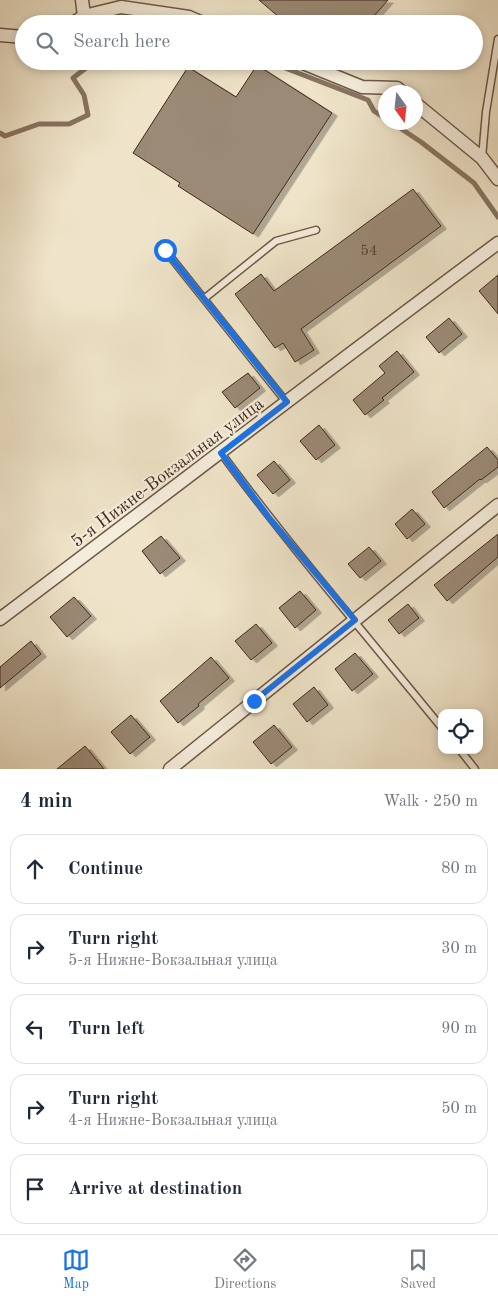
<!DOCTYPE html>
<html lang="en">
<head>
<meta charset="utf-8">
<style>
	:root { --surface:#fff; --page:#f2f2f3; --text:#1f2937; --muted:#747a83; --line:#e0e1e3; --accent:#1a73e8 }
	body { margin:0; font-family:"Old Standard TT",serif; background:var(--page); color:var(--text) }
	.controls { position:absolute; right:15px; bottom:15px; display:grid; overflow:hidden; border-radius:10px; box-shadow:0 2px 8px #0003 }
	.controls button { width:45px; height:45px; display:grid; place-items:center; padding:0; border:0; border-bottom:1px solid var(--line); background:var(--surface); color:var(--text); font:25px sans-serif }
	.compass { position:absolute; left:378px; top:85px; width:45px; height:45px; border-radius:50%; background:var(--surface); box-shadow:0 2px 8px #0003; rotate:165deg }
	.stop { position:absolute; width:15px; height:15px; margin:-11px; border:4px solid #1a73e8; border-radius:50%; background:#fff }
	.stop.end { background:#1a73e8; border-color:#fff; box-shadow:0 1px 5px #0008 }
	.list { margin:0; padding:0; list-style:none }
	h2 { display:flex; justify-content:space-between; align-items:center; height:65px; margin:0; padding:0 20px; font-size:21px }
	h2 small { font-size:16px; font-weight:400; color:var(--muted) }
	.list li { display:grid; grid-template-columns:32px 1fr auto; gap:15px; align-items:center; box-sizing:border-box; height:70px; margin:0 10px 10px; padding:0 10px; border:1px solid var(--line); border-radius:15px }
	.list b { display:block; font-size:19px; white-space:nowrap }
	.list p { margin:0; font-size:16px; white-space:nowrap; color:var(--muted) }
	.list em { font-size:16px; font-style:normal; color:var(--muted) }
	.icon { flex:none; width:28px; height:28px; fill:none; stroke:currentColor; stroke-width:2; stroke-linecap:round; stroke-linejoin:round }
	.map { position:relative; flex:none; width:498px; height:769px; overflow:hidden }
	.search { position:absolute; background:var(--surface); box-shadow:0 2px 8px #0003; left:15px; right:15px; top:15px; height:55px; display:flex; align-items:center; gap:12px; box-sizing:border-box; padding:0 18px; border-radius:28px; color:var(--muted); font-size:19px }
	.sheet { height:465px; background:var(--surface) }
	nav { display:flex; justify-content:space-around; align-items:center; box-sizing:border-box; height:70px; border-top:1px solid var(--line); background:var(--surface); font-size:14px; color:var(--muted) }
	nav a { display:grid; justify-items:center; gap:2px }
	nav .on { color:var(--accent) }
	.map>svg:first-child { display:block }
	.lines { fill:none; stroke-linecap:round; stroke-linejoin:round }
	.stream { stroke:#867360; stroke-width:5 }
	.building { fill:#9b8a76; stroke:#41291c; filter:url(#shadow) }
	.service-casing { stroke:#6c5847; stroke-width:9 }
	.minor-casing { stroke:#6c5847; stroke-width:15 }
	.service { stroke:#f5eddc; stroke-width:6 }
	.minor { stroke:#f5eddc; stroke-width:12 }
	.route { stroke:#1a73e8; stroke-width:6 }
	.labels { text-anchor:middle; stroke-width:4.5; stroke-linejoin:round; paint-order:stroke }
	.number-label { font-size:15px; fill:#584132 }
	.street-label { font-size:18px; fill:#41291c; stroke:#f5eddc }
</style>
</head>
<body>
<div class="map">
<svg width="498" height="769" viewBox="0 0 498 769">
	<defs>
		<filter id="shadow"><feDropShadow dx="5.5" dy="3" stdDeviation="0" flood-color="#0004"/></filter>
	</defs>
	<rect width="100%" height="100%" fill="#efe4c9"/>
	<filter id="stains"><feTurbulence type="fractalNoise" baseFrequency=".004" numOctaves="4"/><feColorMatrix values="0 0 0 0 .2 0 0 0 0 .09 0 0 0 0 .02 0 0 0 .5 -.17"/></filter>
	<radialGradient id="worn" r=".72"><stop offset=".6" stop-color="#630" stop-opacity="0"/><stop offset="1" stop-color="#630" stop-opacity=".3"/></radialGradient>
	<g class="lines">
		<path class="stream" d="M267,61L368,100L374,111L386,119
			M391,122L421,142L474,183L498,217
			M0,133L5,136L39,124H69L88,115L84,95L73,78L95,61"/>
	</g>
	<path class="building" d="M259,0H388L367,24H287Z
		M257,65L332,113L253,234L178,186L180,183L133,153L188,67L236,97Z
		M413,189L441,226L301,329L314,350L295,362L283,343L275,348L235,294L261,274L274,291Z
		M498,275V314L479,291Z
		M449,318L462,334L439,353L426,337Z
		M397,351L414,372L382,398L384,400L365,415L353,400L385,373L379,366Z
		M248,373L260,388L235,408L222,392Z
		M319,425L335,445L316,460L300,441Z
		M487,447L498,460V467L481,480L480,479L444,508L432,492Z
		M274,461L290,480L273,494L257,475Z
		M412,509L425,524L407,539L395,524Z
		M498,534V557L447,601L434,585Z
		M161,536L180,558L160,574L142,551Z
		M369,547L381,561L360,578L348,564Z
		M300,591L316,610L295,628L279,608Z
		M74,597L91,616L67,637L50,617Z
		M408,604L419,618L399,634L388,620Z
		M256,624L272,643L251,660L235,641Z
		M31,641L41,654L0,688V667Z
		M355,653L373,674L352,691L335,669Z
		M211,657L229,678L198,704L199,706L178,723L160,701Z
		M314,687L328,705L307,722L293,704Z
		M131,715L150,737L130,754L111,732Z
		M274,725L292,747L271,764L253,742Z
		M85,746L104,769H57Z"/>
	<g class="lines">
		<g class="service-casing">
			<path id="service" d="M482,158L486,112L498,39
				M165,250L287,403
				M205,298L276,241L316,230
				M221,453C291,548 368,637 442,728
				M460,750L475,769"/>
		</g>
		<g class="minor-casing">
			<path id="minor" d="M82,0L84,16
				M72,24L84,16L121,7L189,17L205,24
				M0,35L24,37
				M298,61L362,87L397,88L402,92
				M416,104L482,158L498,179
				M0,619C166,494 331,367 498,243
				M170,769L498,505"/>
		</g>
		<use href="#service" class="service"/>
		<use href="#minor" class="minor"/>
	</g>
	<g class="lines">
		<path class="route" d="M165,250L287,402L221,453L270,519L355,620L254,701"/>
	</g>
	<g class="labels">
		<g class="number-label">
			<text x="369" y="255">54</text>
		</g>
		<g class="street-label">
			<text transform="translate(167 472) rotate(-37)" y="6">5-я Нижне-Вокзальная улица</text>
		</g>
	</g>
	<rect width="100%" height="100%" filter="url(#stains)"/>
	<rect width="100%" height="100%" fill="url(#worn)"/>
</svg>
<div class="controls">
<button><svg class="icon" aria-label="locate" viewBox="0 0 24 24"><circle cx="12" cy="12" r="6"/><path d="M12 2v4M12 18v4M2 12h4M18 12h4"/></svg></button>
</div>
<svg class="compass" viewBox="-18 -18 36 36"><path d="M0-13l5 13h-10z" fill="#e53935"/><path d="M0 13l5-13h-10z" fill="#747a83"/></svg>
<div class="stop" style="left:165px;top:250px"></div>
<div class="stop end" style="left:254px;top:701px"></div>
<div class="search"><svg class="icon" aria-label="search" viewBox="0 0 24 24"><circle cx="10" cy="10" r="6"/><path d="M15 15l6 6"/></svg>Search here</div>
</div>
<section class="sheet">
<h2>4 min<small>Walk · 250 m</small></h2>
<ul class="list">
<li><svg class="icon" aria-label="ahead" viewBox="0 0 24 24"><path d="M12 20V5M6 11l6-6 6 6"/></svg><div><b>Continue</b></div><em>80 m</em></li>
<li><svg class="icon" aria-label="right" viewBox="0 0 24 24"><path d="M7 20v-9h11M14 6l5 5-5 5"/></svg><div><b>Turn right</b><p>5-я Нижне-Вокзальная улица</p></div><em>30 m</em></li>
<li><svg class="icon" aria-label="left" viewBox="0 0 24 24"><path d="M17 20v-9H6M10 6l-5 5 5 5"/></svg><div><b>Turn left</b></div><em>90 m</em></li>
<li><svg class="icon" aria-label="right" viewBox="0 0 24 24"><path d="M7 20v-9h11M14 6l5 5-5 5"/></svg><div><b>Turn right</b><p>4-я Нижне-Вокзальная улица</p></div><em>50 m</em></li>
<li><svg class="icon" aria-label="arrive" viewBox="0 0 24 24"><path d="M6 21V4h12l-3 4 3 4H6"/></svg><div><b>Arrive at destination</b></div></li>
</ul>
</section>
<nav>
<a class="on"><svg class="icon" aria-label="map" viewBox="0 0 24 24"><path d="M3 6l6-2 6 2 6-2v14l-6 2-6-2-6 2zM9 4v14M15 6v14"/></svg>Map</a>
<a><svg class="icon" aria-label="directions" viewBox="0 0 24 24"><path d="M12 3l9 9-9 9-9-9zM9 14v-3h6M13 9l2 2-2 2"/></svg>Directions</a>
<a><svg class="icon" aria-label="saved" viewBox="0 0 24 24"><path d="M7 4h10v16l-5-4-5 4z"/></svg>Saved</a>
</nav>
</body>
</html>
